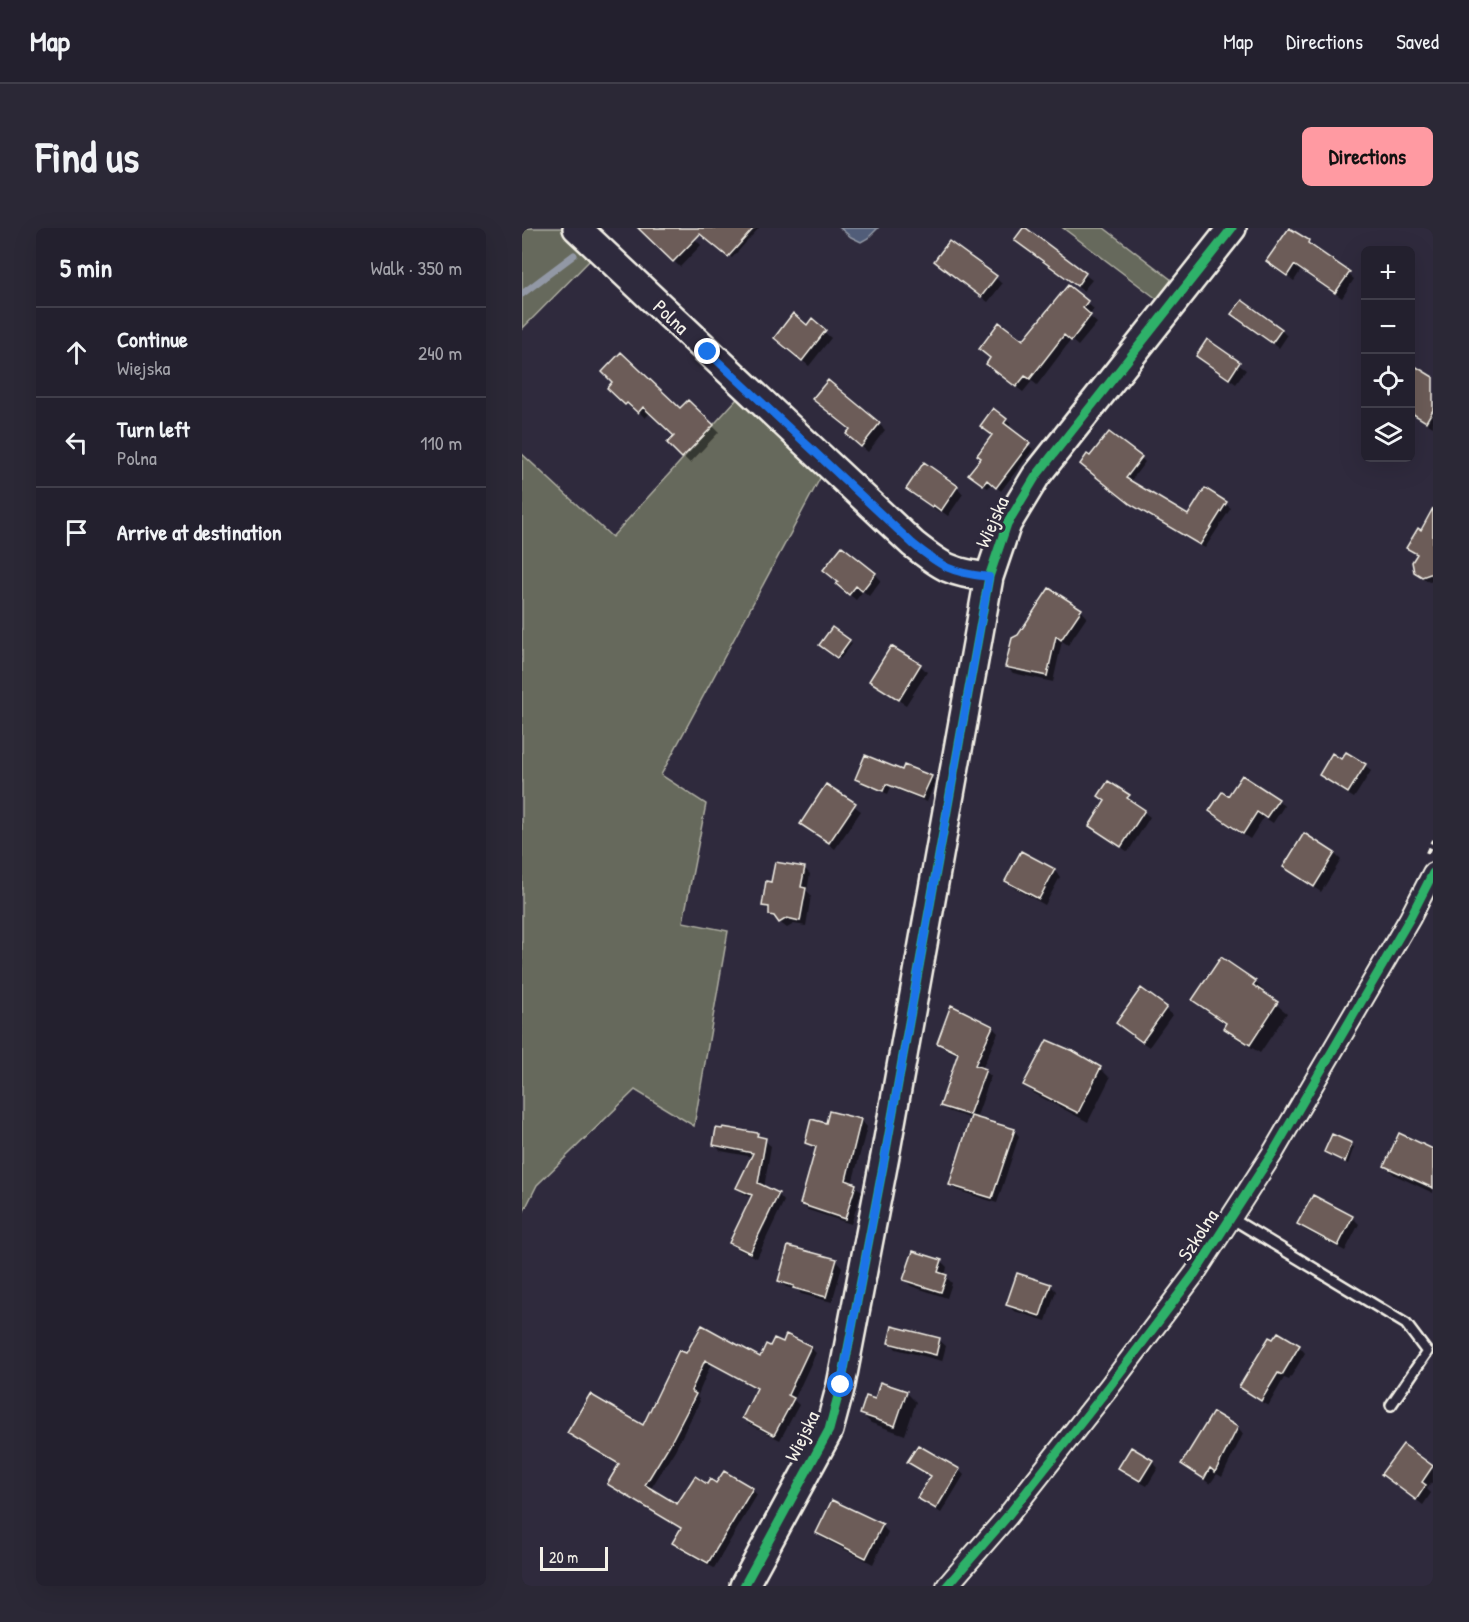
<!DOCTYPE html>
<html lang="en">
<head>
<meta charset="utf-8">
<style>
	:root { --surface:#23202e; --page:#2b2836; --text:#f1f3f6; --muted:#a3a3aa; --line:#403e4a; --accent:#ff9aa2 }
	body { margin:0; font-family:"Patrick Hand",sans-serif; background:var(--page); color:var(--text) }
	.controls { position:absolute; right:18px; top:18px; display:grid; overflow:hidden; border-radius:9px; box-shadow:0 6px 24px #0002 }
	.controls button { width:54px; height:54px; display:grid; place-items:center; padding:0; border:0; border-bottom:2px solid var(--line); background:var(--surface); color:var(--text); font:30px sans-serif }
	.scale { position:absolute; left:18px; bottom:15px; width:68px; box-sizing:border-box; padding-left:6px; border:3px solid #f4f1e8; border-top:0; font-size:16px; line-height:21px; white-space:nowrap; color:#f4f1e8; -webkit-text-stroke:4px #2f2a3d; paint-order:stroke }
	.stop { position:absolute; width:18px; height:18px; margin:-14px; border:4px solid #1a73e8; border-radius:50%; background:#fff }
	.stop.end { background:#1a73e8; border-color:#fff; box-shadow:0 2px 6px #0008 }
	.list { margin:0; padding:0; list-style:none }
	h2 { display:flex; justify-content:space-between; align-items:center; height:78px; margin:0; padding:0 24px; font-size:26px }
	h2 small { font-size:20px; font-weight:400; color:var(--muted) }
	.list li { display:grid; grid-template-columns:39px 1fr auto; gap:18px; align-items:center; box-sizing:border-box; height:90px; padding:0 24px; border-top:2px solid var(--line) }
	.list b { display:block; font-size:22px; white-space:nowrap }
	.list p { margin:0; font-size:20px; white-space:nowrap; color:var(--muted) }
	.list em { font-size:20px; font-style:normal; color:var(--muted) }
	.icon { flex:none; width:33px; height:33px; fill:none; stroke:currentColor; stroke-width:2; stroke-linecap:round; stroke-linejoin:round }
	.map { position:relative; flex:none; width:911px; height:1358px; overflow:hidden; border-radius:9px }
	header { display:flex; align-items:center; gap:36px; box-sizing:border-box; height:84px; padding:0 30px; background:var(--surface); border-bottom:2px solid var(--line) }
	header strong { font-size:28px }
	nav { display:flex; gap:33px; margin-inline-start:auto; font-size:21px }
	.intro { display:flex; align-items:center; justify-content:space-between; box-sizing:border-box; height:144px; padding:0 36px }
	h1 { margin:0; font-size:42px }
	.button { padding:15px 27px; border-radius:9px; background:var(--accent); color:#111; font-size:21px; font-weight:700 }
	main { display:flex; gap:36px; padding:0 36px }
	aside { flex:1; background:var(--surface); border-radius:9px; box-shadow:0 6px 24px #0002 }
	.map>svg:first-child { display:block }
	.green { fill:#66695b; stroke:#adada2; stroke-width:1.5 }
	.water { fill:#515d79; stroke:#9298a5; stroke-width:1.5 }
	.shadow { fill:#0007 }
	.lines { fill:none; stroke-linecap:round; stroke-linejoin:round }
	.stream { stroke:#9298a5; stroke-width:7 }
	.building { fill:#6c5b59; stroke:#f4f1e8; stroke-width:1.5 }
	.lane-casing { stroke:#f4f1e8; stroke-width:14 }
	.street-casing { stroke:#f4f1e8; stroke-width:24 }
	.secondary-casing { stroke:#f4f1e8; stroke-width:32 }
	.path { stroke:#f4f1e8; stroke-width:4; stroke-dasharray:6 4.5; stroke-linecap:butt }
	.lane { stroke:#2f2a3d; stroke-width:9 }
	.street { stroke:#2f2a3d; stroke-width:20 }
	.secondary { stroke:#2f2a3d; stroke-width:27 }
	.cycleway-casing { stroke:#2f2a3d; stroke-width:13 }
	.cycleway { stroke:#2db169; stroke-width:9 }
	.route { stroke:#1a73e8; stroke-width:8 }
	.labels { text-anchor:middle; stroke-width:6; stroke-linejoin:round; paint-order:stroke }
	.street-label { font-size:20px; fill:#f4f1e8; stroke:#2f2a3d }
</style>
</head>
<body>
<header>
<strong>Map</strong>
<nav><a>Map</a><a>Directions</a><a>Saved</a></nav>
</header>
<div class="intro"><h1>Find us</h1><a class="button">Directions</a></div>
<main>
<aside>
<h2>5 min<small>Walk · 350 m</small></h2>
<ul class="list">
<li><svg class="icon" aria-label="ahead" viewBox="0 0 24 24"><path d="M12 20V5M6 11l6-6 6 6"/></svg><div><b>Continue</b><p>Wiejska</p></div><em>240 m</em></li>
<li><svg class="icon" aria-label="left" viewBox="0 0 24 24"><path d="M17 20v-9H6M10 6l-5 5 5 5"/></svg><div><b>Turn left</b><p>Polna</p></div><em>110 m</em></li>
<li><svg class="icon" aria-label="arrive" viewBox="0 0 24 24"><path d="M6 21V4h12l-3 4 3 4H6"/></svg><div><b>Arrive at destination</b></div></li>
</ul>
</aside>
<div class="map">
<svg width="911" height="1358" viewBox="0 0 911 1358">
	<rect width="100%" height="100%" fill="#2f2a3d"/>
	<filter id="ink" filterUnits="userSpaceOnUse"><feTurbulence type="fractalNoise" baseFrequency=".0167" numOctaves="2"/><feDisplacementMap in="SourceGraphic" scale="12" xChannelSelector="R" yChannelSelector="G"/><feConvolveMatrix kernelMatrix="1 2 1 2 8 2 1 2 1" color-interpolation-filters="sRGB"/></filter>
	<g filter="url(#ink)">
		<path class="green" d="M0,0H50L75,25L0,101Z
			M541,0H582L651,53L639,74Z
			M223,162L303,241L139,547L184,576L161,694L206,703L172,898L113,862L15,957L0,987V226L90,309Z"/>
		<path class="water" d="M318,0H356L346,10L339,14L329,9Z"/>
		<path class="shadow" d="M117,0H162L179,17L158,39Z
			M194,0H237L210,30L188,13Z
			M502,1L570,52L561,63L494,12Z
			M786,14L832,51L820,70L779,42L772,53L746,33Z
			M844,37V48L839,44Z
			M420,39L474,50L480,56L466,74Z
			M546,59L572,81L566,87L575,95L556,118L549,112L515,157L510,153L501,164L472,142L469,131L459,121L501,114Z
			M711,86L759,102L765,108L757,120Z
			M290,93L309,110L287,138L260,116L285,99Z
			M685,114L724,142L714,156L676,128Z
			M888,143L911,150V199L888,185Z
			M87,160L158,182L166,174L197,204L168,235L147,215L154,208L129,184L123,190L113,180L111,182Z
			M472,183L489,196L486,200L511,221L479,263L470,255L466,260L452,250L471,208Z
			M357,196L363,202L346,224L332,212Z
			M568,230H619L623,234L608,254L666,289L684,262L709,280L683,320L614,280L564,240Z
			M435,259L441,266L426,288L418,282L417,284L386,261Z
			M911,294V353L907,354L893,344L896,328L886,320L899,304Z
			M353,346L359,352L347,368L341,363L334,372L322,362Z
			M559,382L565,389L546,417L540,413L531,454L491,445L485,439Z
			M327,413L330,416L318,431L302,419Z
			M369,420L398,437L405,444L384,477L355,459L349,453Z
			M843,537L849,543L832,570L805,553L799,547Z
			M381,544L409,549L413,554L405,574L369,559L366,566L339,555L335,551Z
			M586,555L607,569L613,575L612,576L628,589L606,624L569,597L584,574Z
			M305,558L339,583L313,621L280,595Z
			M706,570L756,572L762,578L751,595L742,589L728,611L695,589L689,583Z
			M783,607L813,626L819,632L799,664L770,645L763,639Z
			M282,640L288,646L285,663L289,667L284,698L272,696L265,700L248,687V684L242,677L251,655Z
			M532,642L538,649L523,677L491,659L485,653Z
			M733,754L743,764L741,766L765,785L738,825L713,809L703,799L705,797L682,781L672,772Z
			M619,762L650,787L627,819L602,801Z
			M470,799L476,805L460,841L469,848L454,891L492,902L497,908L475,975L434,962L429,956L450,891L426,883L419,877L437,827L423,821L417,814Z
			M578,840L588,850L566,894L513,866L503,857Z
			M339,892L345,899L330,956L340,963L329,996L286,982L279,976L294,922L285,915L305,897Z
			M235,907L249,918L242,960L256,966L262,973L235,1030L215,1021L209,1015L230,970L222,966L216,960L231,929L199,923L192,916Z
			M811,908L832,919L826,936L803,924Z
			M911,922V965L873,947L863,938Z
			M791,969L831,990L837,996L823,1023L783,1002L777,996Z
			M314,1032L320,1039L310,1074L279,1066L276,1062L264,1059L258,1053Z
			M419,1033L425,1039L423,1048L430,1055L425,1070L389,1058L383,1052Z
			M528,1057L534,1063L524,1093L492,1083L486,1077Z
			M417,1112L424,1118L420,1133L374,1121L368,1114Z
			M262,1116L288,1119L294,1125L272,1172L277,1177L258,1212L227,1196L222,1190L236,1162L189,1136L175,1169L178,1173L153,1222L128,1262L156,1278L195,1257L230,1261L235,1267L192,1340L158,1321L152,1315L160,1301L93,1262L87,1256L98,1238L53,1211L47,1205L122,1199L165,1127L239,1131L249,1120Z
			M777,1118L783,1125L767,1152L762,1150L746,1178L725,1165L718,1159Z
			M384,1164L394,1174L383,1207L349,1195L340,1186L354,1173Z
			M715,1200L721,1206L700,1249L695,1246L688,1256L661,1236Z
			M881,1218L911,1241V1253L905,1261L909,1265L901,1277L861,1246Z
			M396,1219L437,1242L442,1247L419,1285L397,1270L410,1249L387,1234Z
			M630,1233L636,1240L625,1258L604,1246L598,1239Z
			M360,1298L366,1304L351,1336L302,1311L295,1305Z"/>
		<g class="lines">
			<path class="stream" d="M0,66L52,27"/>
		</g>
		<path class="building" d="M116,0H232L206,29L178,6L151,34Z
			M501,0H504L564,45L555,58L492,12Z
			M767,0L787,12L786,15L828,44L813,65L772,37L765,48L744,33Z
			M427,13L475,48L459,69L412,33Z
			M546,57L566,73L561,80L569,87L549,113L542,107L508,151L503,148L494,159L464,136L468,130L457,121L477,94L501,112Z
			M720,72L760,101L750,115L709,86Z
			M271,85L285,97L290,90L304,102L280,133L252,110Z
			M685,111L718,134L707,151L674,128Z
			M99,124L158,180L166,172L192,197L160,230L145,215L152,208L121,179L116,185L105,175L103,177L85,160L90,154L80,144Z
			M888,135L911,149V182L904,194L888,184Z
			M306,152L358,195L339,219L324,206L328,201L290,171Z
			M471,180L485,191L482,195L508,215L474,260L465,252L461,257L446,246L459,230L455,227L470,207L458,198Z
			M587,204L620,229L604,250L666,287L683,260L705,274L678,317L608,276L558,236L565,226L568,228Z
			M402,234L436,258L419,283L411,277L410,279L384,261Z
			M911,280V345L900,349L892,344L890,334L895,326L884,320L896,300L899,302Z
			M320,318L354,345L340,363L334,358L327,367L314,356L316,354L301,342Z
			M527,360L560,381L539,412L534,408L525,448L483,439L490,410L496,407Z
			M310,399L328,412L315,430L297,417Z
			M369,418L399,436L377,472L347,453Z
			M824,524L844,536L826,565L797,547L810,525L819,531Z
			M343,527L380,542L382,537L410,548L400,570L364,556L361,563L333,551Z
			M720,547L757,571L744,590L735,584L721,606L687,583L700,564L706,568Z
			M586,553L608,567L605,570L623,582L599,619L567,598L583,573L576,568Z
			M304,556L334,575L307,615L278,596Z
			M782,605L813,625L792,659L761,639Z
			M499,623L533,641L517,671L483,653Z
			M253,634L283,639L279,659L284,660L278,693L265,690L257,695L252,688L247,687V679L240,678L244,653L249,654Z
			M699,729L734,753L731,757L756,774L728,817L701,800L704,795L670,772Z
			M619,760L645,779L620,814L594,795Z
			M429,777L471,798L453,837L464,841L447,887L418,878L436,825L415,815Z
			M525,812L553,824L579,839L556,885L501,857Z
			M307,883L339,891L324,952L334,956L323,991L278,976L294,919L283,915L289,891L304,895Z
			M449,888L493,901L470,970L427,957Z
			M201,899L236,905L235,908L244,910L236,955L257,965L228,1025L207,1015L230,967L214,960L231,925L191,917L194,900L200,901Z
			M877,905L911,921V960L862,938Z
			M810,906L830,915L823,934L802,924Z
			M791,967L831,988L816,1018L775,996Z
			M266,1018L315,1031L304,1069L271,1060L272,1058L256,1053Z
			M391,1023L420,1032L416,1044L425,1047L419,1064L381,1052Z
			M495,1045L529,1056L518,1088L484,1077Z
			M180,1097L238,1129L244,1116L248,1118L252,1110L261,1114L264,1106L289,1118L266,1167L272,1170L252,1207L220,1190L235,1160L183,1132L169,1163L174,1166L148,1216L123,1257L155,1276L173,1248L185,1256L188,1251L194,1255L202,1243L231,1260L186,1335L150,1315L159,1300L85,1256L97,1236L45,1205L68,1166L121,1197L157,1122L164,1125Z
			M370,1098L418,1110L414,1127L366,1115Z
			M756,1104L778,1117L760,1147L756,1145L739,1173L717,1159L747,1109L751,1111Z
			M358,1154L385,1163L373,1198L338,1186L344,1168L353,1171Z
			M691,1184L716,1199L693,1244L688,1240L682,1251L659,1236Z
			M881,1216L911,1238L900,1254L904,1257L894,1272L859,1246Z
			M396,1217L438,1241L414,1281L395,1270L409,1248L385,1234Z
			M609,1219L631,1232L618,1253L596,1240Z
			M310,1272L361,1296L344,1330L294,1305Z"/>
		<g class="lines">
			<g class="lane-casing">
				<path id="lane" d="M709,990L884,1096L905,1124L869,1177"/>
			</g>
			<g class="street-casing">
				<path id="street" d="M425,1358L484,1290L587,1159L673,1045L752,923L888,690L911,645"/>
			</g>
			<g class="secondary-casing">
				<path id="secondary" d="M55,0L391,316C420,339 429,345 467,349
					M222,1358L307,1202L319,1157L363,928L467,349L485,296L514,248L710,0"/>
			</g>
			<path class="path" d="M905,625L911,612"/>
			<use href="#lane" class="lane"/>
			<use href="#street" class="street"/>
			<use href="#secondary" class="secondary"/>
			<g class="cycleway-casing">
				<path id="cycleway" d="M222,1358L307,1202L319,1157L363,928L467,349L485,296L514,248L710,0
					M425,1358L484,1290L587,1159L673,1045L752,923L888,690L911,645"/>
			</g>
			<use href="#cycleway" class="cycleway"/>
		</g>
	</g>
	<g class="lines" filter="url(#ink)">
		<path class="route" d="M186,124L391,316C420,339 429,345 467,349L363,928L319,1157"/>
	</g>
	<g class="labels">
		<g class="street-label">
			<text transform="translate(149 89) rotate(43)" y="7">Polna</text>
			<text transform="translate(470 294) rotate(-66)" y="7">Wiejska</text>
			<text transform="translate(676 1007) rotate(-57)" y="7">Szkolna</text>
			<text transform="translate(280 1208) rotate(-64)" y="7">Wiejska</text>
		</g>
	</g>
</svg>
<div class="controls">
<button>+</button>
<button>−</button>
<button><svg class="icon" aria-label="locate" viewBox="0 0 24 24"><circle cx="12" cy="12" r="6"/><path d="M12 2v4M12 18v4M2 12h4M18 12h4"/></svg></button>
<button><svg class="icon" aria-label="layers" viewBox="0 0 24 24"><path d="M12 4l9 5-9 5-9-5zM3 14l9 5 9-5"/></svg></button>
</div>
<div class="scale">20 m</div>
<div class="stop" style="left:319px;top:1157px"></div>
<div class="stop end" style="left:186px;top:124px"></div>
</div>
</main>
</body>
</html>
